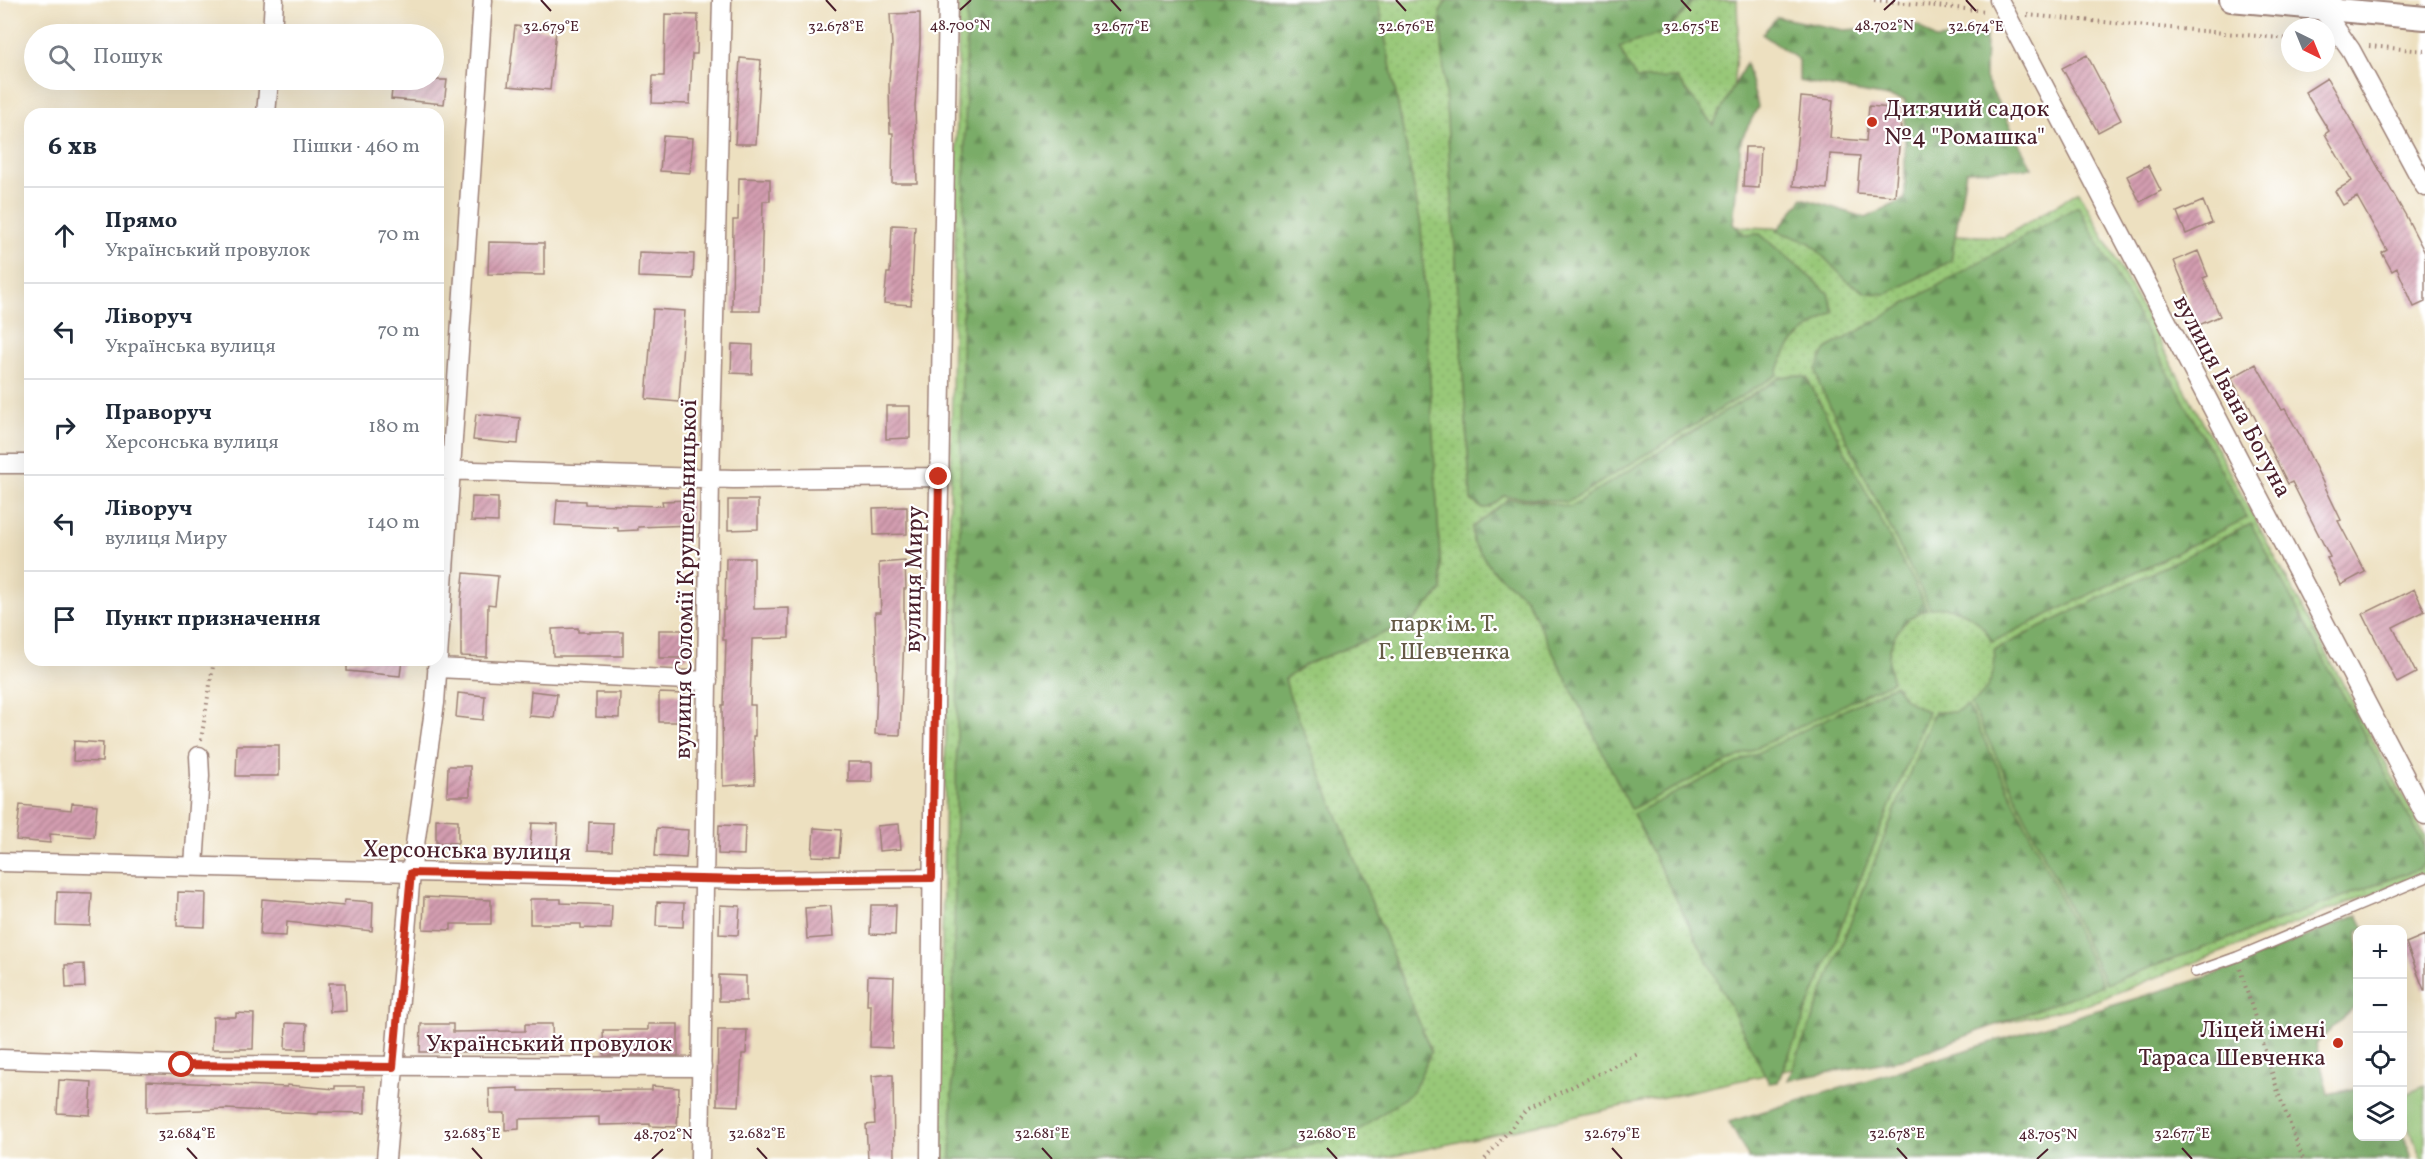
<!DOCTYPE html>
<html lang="uk">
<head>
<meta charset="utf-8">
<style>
	:root { --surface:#fff; --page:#f2f2f3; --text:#1f2937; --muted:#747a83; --line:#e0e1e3 }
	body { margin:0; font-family:Vollkorn,serif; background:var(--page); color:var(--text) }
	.controls { position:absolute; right:18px; bottom:18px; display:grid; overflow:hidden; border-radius:12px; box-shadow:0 6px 24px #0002 }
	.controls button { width:54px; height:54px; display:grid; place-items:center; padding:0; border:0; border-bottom:2px solid var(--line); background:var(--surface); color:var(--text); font:30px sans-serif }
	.compass { position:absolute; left:2281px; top:18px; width:54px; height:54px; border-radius:50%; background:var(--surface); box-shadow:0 6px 24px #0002; rotate:137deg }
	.stop { position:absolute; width:18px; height:18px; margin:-14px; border:4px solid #c8321e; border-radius:50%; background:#fff }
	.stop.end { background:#c8321e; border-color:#fff; box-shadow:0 2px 6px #0008 }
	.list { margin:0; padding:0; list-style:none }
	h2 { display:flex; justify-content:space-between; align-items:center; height:78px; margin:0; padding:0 24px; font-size:26px }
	h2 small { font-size:20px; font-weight:400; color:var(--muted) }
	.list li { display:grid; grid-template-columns:39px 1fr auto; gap:18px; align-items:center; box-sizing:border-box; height:96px; padding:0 24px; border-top:2px solid var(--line) }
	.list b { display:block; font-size:22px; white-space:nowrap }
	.list p { margin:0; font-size:20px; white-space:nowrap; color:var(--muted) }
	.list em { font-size:20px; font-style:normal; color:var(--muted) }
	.icon { flex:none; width:33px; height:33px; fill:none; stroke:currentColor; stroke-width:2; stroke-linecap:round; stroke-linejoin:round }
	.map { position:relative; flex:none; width:2425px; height:1159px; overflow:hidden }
	.search { position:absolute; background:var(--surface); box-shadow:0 6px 24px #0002; left:24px; top:24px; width:420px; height:66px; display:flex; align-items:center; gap:15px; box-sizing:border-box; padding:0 21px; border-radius:33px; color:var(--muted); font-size:22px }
	.panel { position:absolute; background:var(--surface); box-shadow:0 6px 24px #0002; left:24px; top:108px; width:420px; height:558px; border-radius:18px }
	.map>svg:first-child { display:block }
	.green { fill:url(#green-dots); stroke:#717452; stroke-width:1.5 }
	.forest { fill:url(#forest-firs); stroke:#62664a; stroke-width:1.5 }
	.pitch { fill:#98c878; stroke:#717452; stroke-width:1.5 }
	.building { fill:url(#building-hatch) }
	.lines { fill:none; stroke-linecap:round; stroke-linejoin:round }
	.service-casing { stroke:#9c8076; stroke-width:12 }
	.minor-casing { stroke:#9c8076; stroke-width:21 }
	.tertiary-casing { stroke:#9c8076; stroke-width:26 }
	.path { stroke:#9c8076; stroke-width:4; stroke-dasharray:1.5 4.5; stroke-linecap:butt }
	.service { stroke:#fff; stroke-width:9 }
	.minor { stroke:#fff; stroke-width:18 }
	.tertiary { stroke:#fff; stroke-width:22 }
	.route { stroke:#c8321e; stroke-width:8 }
	.ticks { fill:none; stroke:#4a1f2b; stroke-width:2 }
	.poi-dot { fill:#c8321e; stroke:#fff; stroke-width:2 }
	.labels { text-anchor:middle; stroke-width:4.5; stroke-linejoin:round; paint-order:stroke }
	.poi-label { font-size:24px; fill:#4a1f2b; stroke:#fff; text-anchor:start }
	.street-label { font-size:24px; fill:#4a1f2b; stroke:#fff }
	.park-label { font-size:24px; fill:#655a46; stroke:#fff }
	.ticks-label { font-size:15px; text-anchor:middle; fill:#4a1f2b; stroke:#fff; stroke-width:4.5; stroke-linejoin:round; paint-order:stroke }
</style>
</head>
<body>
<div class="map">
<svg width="2425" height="1159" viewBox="0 0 2425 1159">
	<defs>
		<pattern id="green-dots" width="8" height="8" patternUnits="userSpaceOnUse" patternTransform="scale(1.5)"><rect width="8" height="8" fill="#98c878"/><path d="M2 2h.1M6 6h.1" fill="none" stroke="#84ab68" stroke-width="1.8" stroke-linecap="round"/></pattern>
		<pattern id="forest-firs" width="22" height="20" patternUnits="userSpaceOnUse" patternTransform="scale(1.5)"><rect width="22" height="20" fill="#7aac68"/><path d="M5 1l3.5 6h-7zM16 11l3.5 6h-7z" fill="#668b56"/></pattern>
		<pattern id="building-hatch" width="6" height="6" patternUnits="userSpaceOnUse" patternTransform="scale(1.5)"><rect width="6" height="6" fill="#d39db0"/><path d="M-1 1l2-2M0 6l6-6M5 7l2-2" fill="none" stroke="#ad7f8f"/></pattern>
	</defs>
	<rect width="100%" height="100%" fill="#fff"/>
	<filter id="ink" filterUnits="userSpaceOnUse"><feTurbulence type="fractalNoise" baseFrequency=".0167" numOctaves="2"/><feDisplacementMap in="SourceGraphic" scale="12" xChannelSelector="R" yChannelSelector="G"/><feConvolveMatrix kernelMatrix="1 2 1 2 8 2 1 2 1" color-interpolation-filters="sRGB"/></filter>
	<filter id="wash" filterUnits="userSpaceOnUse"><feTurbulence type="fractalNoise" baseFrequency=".008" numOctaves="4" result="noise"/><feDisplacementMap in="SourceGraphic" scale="24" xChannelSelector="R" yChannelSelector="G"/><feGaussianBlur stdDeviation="1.35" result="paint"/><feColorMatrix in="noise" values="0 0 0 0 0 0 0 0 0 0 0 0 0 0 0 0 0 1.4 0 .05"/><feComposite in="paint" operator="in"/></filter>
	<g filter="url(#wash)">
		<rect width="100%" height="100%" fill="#ede0c0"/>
		<path class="green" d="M959,0H1737L1738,30L1722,226L2004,237L2079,191L2425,837V873L2085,1005L1380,1159H938Z"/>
		<path class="forest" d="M967,0H1378L1421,225L1442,590L1412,622L1307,664L1285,679L1289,694L1431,1052L1413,1092L1359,1130L1257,1159H951Z
			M1447,0H1672L1693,2L1666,32L1619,47L1636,79L1677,78L1713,125L1746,63L1758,107L1741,140L1733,224L1745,235L1760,234L1828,293L1834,312C1808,329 1784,342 1777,375L1568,502L1504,496L1488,508H1482L1471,500L1440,11Z
			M1777,17L1844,30L1918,25L1935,39L1986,35L1985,78L2032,168L1966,171L1951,261L1887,294L1866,293L1846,280L1810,243L1777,231L1803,198L1866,218L1905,199V100L1799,81V60L1762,34Z
			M2078,206L2247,518L1992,642C1979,616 1958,605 1930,608L1819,384L1816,369L1826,349Z
			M1795,375L1807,378L1927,609C1897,620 1881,650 1893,681L1631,809L1525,597L1492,570L1473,542L1472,528L1508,499L1538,501L1570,507L1781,377Z
			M2251,524L2425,847V862L2418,869L2106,984L1971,704C1989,692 1997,672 1994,650Z
			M1895,685L1906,700L1928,712L1778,1082L1769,1083L1633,814Z
			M1968,706L2103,985L1907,1058L1788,1080L1934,712H1954Z
			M2358,915L2365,929L2358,930L2357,1004L2316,1044L2328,1094L2357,1088L2358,1136H2402L2403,1133L2411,1159H1749L1729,1122L2213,975Z"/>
		<path class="pitch" d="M2425,1086V1159H2421L2403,1110V1095Z"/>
		<g id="blocks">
			<path class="building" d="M920,13V45L915,105L917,183H892L893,133H890L889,82L892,45L890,14Z
				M665,14L698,15L697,54H692L690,104L652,103L653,76H664Z
				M515,26L556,30L550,90L508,86Z
				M2087,55L2121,120L2098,132L2062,68Z
				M740,58L761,60L756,144H735Z
				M2327,78L2406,216L2425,253V302L2414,307L2397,268L2392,271L2382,253L2387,250L2357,197L2343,205L2335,191L2352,181L2325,134L2329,131L2305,92Z
				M393,80H447L444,104L391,99Z
				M1801,97L1833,100L1830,138L1866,141L1869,106L1902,109L1895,196L1857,193L1860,156L1830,154L1827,189L1793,186Z
				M663,136L693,138L690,173L660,171Z
				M1745,147H1761L1759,188L1743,187Z
				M2148,165L2161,191L2140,202L2127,176Z
				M739,178L770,179V201H763L760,311H732L733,220H738Z
				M2203,201L2212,223L2186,234L2177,212Z
				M892,225L915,226L911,305L884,303L887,273H890Z
				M489,242L544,243V275L488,274Z
				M2198,251L2208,276L2203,278L2220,316L2199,325L2187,298L2189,297L2174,261Z
				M639,252L694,254L693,279L638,277Z
				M653,309L685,311L679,402L646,399Z
				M732,344L753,345L752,374L731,373Z
				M2256,364L2282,410L2285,409L2301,437L2341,520L2338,521L2365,572L2341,585L2327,558L2330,557L2292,482L2288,484L2246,400L2244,402L2231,378Z
				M886,406H910V438L886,439Z
				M476,414L520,418L518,444L473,440Z
				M472,497L498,498V522L471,521Z
				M557,500L585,501V504L663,506L662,501L691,500L692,525L638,527V530L618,531V528L555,525Z
				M728,500H758V529L728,530Z
				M907,507V534L874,535L873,508Z
				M726,558H754V609L789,608V638L752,639L750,705H755V736H753L755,784L723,786L722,705H724L726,640H723V610H725Z
				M905,561L906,589H904V636L900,735L875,734L877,690L875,612H881L879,563Z
				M464,573L498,576L495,605L488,604L487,657L461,656V601Z
				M2414,589L2425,611L2393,627L2416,673L2397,683L2363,614Z
				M578,628V632H623V656H553L552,629Z
				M659,630H688V658H659Z
				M347,660H402L400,676L347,671Z
				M531,691L557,694L554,718L529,716Z
				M458,693L485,696L483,720L456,717Z
				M596,693H620L619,718L596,717Z
				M659,693L685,694L684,722H659Z
				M74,741L103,743L102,762L73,761Z
				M237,745H279V776H236Z
				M848,762H872V782H848Z
				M448,766H470V796H447Z
				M72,803L97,805L94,837L50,834V843L16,840L20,805L71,810Z
				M436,819L458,820V843L436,842Z
				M589,822L613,823L612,851L588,850Z
				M532,823L558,824L557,851L530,850Z
				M899,824L901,849L879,851L877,826Z
				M719,825L745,826L744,855L718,854Z
				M657,828L688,830L686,858L655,856Z
				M814,828L841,830L839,857L812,856Z
				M57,892L92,893L90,926L56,925Z
				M178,892L206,893L205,927L177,926Z
				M424,897L491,900V924H451V930L423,929Z
				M262,899L344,906L345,900L373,902L372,931L287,922L286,936L260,935Z
				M530,899H561V903L612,905L611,929L581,928V924H530Z
				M657,902L684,903L683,927L656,926Z
				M720,905L740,906L738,935L719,934Z
				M871,905H896L895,935L870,934Z
				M831,906L833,937L807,939L805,908Z
				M2425,935V990H2424L2406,943Z
				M84,964L85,987L66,988L65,965Z
				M719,975L746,976V1001H719Z
				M868,976L894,977L892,1048L870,1047L871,1005H867Z
				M329,983H345L346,1011L330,1012Z
				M236,1013L254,1014L253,1049H212L213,1017H236Z
				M286,1023L307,1024L306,1049H285Z
				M421,1024H453V1032L525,1031V1024H552L553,1052H420Z
				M648,1024H678V1056L604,1055L603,1030H648Z
				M718,1030H747L746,1054H742L739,1106L717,1105Z
				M883,1075H893L894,1159H868L866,1125L875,1124L872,1076Z
				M59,1080L92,1082L90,1115L57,1113Z
				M147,1081L287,1087V1085L335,1089V1086H365V1113L319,1112L318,1114L227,1109L147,1112Z
				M652,1086L679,1088L677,1127L650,1126V1124L599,1125V1117L519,1119V1129L505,1130V1113H490L489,1089L519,1088V1091L652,1090Z"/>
		</g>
	</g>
	<g filter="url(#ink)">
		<use href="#blocks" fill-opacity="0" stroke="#9c8076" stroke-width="1.5"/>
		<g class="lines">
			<g class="service-casing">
				<path id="service" d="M2195,972L2237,957L2425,878"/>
			</g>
			<g class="minor-casing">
				<path id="minor" d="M1999,0L2425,815
					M2317,2L2351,50L2425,187
					M272,34L274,0
					M266,114L269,80
					M0,464H30
					M440,470L733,479L939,477
					M438,658L483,0
					M437,668L708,681
					M0,862L747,880L932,878
					M194,866L200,776L199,756
					M0,1059L182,1065L702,1067
					M386,1159L411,873L435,703L438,660
					M700,1159L710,477L722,0
					M930,1159L933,816L948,0"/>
			</g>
			<g class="tertiary-casing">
				<path id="tertiary" d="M2231,0L2425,18"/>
			</g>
			<path class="path" d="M1874,0L1986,11
				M2027,15L2290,39
				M2369,46L2425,51
				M201,740L214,660
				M2240,969L2279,1095L2303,1159
				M1485,1159L1527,1109L1638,1054"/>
			<use href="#service" class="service"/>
			<use href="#minor" class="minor"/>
			<use href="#tertiary" class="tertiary"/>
		</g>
	</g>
	<g class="lines" filter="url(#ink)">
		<path class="route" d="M182,1065L393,1067L411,873L747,880L932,878L939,477"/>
	</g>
	<path class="ticks" d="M541,0L551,11M826,0L836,11M1111,0L1121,11M1396,0L1406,11M1681,0L1691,11M1966,0L1976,11M960,10L971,0M1884,10L1895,0M187,1148L197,1159M472,1148L482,1159M757,1148L767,1159M1042,1148L1052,1159M1327,1148L1337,1159M1612,1148L1622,1159M1897,1148L1907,1159M2182,1148L2192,1159M652,1159L663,1149M2037,1159L2048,1149"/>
	<g class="poi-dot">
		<circle cx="1872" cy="122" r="6"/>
		<circle cx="2338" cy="1043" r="6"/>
	</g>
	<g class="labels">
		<g class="poi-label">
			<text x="1884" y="116">Дитячий садок<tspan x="1884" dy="28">№4 "Ромашка"</tspan></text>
			<text x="2326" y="1037" text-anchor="end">Ліцей імені<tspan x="2326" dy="28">Тараса Шевченка</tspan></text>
		</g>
		<g class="street-label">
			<text transform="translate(2233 396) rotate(62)" y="8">вулиця Івана Богуна</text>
			<text transform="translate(685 579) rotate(-89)" y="8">вулиця Соломії Крушельницької</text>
			<text transform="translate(913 579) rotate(-89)" y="8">вулиця Миру</text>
			<text transform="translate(467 850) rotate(1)" y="8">Херсонська вулиця</text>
			<text x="549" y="1051">Український провулок</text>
		</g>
		<g class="park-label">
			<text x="1444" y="631">парк ім. Т.<tspan x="1444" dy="28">Г. Шевченка</tspan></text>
		</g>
	</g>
	<g class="ticks-label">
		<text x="960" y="30">48.700°N</text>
		<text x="1884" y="30">48.702°N</text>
		<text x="551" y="31">32.679°E</text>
		<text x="836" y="31">32.678°E</text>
		<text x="1121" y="31">32.677°E</text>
		<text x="1406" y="31">32.676°E</text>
		<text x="1691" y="31">32.675°E</text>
		<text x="1976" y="31">32.674°E</text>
		<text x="187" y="1138">32.684°E</text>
		<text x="472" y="1138">32.683°E</text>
		<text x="757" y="1138">32.682°E</text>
		<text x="1042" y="1138">32.681°E</text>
		<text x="1327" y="1138">32.680°E</text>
		<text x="1612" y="1138">32.679°E</text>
		<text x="1897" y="1138">32.678°E</text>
		<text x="2182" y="1138">32.677°E</text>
		<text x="663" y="1139">48.702°N</text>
		<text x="2048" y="1139">48.705°N</text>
	</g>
</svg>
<div class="controls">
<button>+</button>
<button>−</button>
<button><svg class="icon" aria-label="locate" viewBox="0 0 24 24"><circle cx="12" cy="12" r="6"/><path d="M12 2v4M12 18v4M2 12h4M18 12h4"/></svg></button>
<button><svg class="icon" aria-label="layers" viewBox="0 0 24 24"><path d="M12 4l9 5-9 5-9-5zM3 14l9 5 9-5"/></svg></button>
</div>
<svg class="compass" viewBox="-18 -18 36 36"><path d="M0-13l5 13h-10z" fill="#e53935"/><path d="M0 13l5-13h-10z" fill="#747a83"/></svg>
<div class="stop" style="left:182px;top:1065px"></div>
<div class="stop end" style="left:939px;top:477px"></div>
<div class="search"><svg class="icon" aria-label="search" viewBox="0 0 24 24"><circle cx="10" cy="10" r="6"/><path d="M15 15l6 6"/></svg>Пошук</div>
<section class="panel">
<h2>6 хв<small>Пішки · 460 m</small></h2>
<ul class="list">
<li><svg class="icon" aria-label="ahead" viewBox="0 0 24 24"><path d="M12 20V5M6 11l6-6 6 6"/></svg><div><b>Прямо</b><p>Український провулок</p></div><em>70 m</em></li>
<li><svg class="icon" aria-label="left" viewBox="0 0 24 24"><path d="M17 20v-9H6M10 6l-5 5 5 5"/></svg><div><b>Ліворуч</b><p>Українська вулиця</p></div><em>70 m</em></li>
<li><svg class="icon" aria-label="right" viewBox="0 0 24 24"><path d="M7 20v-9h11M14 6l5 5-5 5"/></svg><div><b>Праворуч</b><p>Херсонська вулиця</p></div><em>180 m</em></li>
<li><svg class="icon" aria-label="left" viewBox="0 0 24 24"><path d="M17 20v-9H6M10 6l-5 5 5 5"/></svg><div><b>Ліворуч</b><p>вулиця Миру</p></div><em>140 m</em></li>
<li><svg class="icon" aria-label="arrive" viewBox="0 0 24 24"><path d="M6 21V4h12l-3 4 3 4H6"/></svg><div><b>Пункт призначення</b></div></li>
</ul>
</section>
</div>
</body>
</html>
